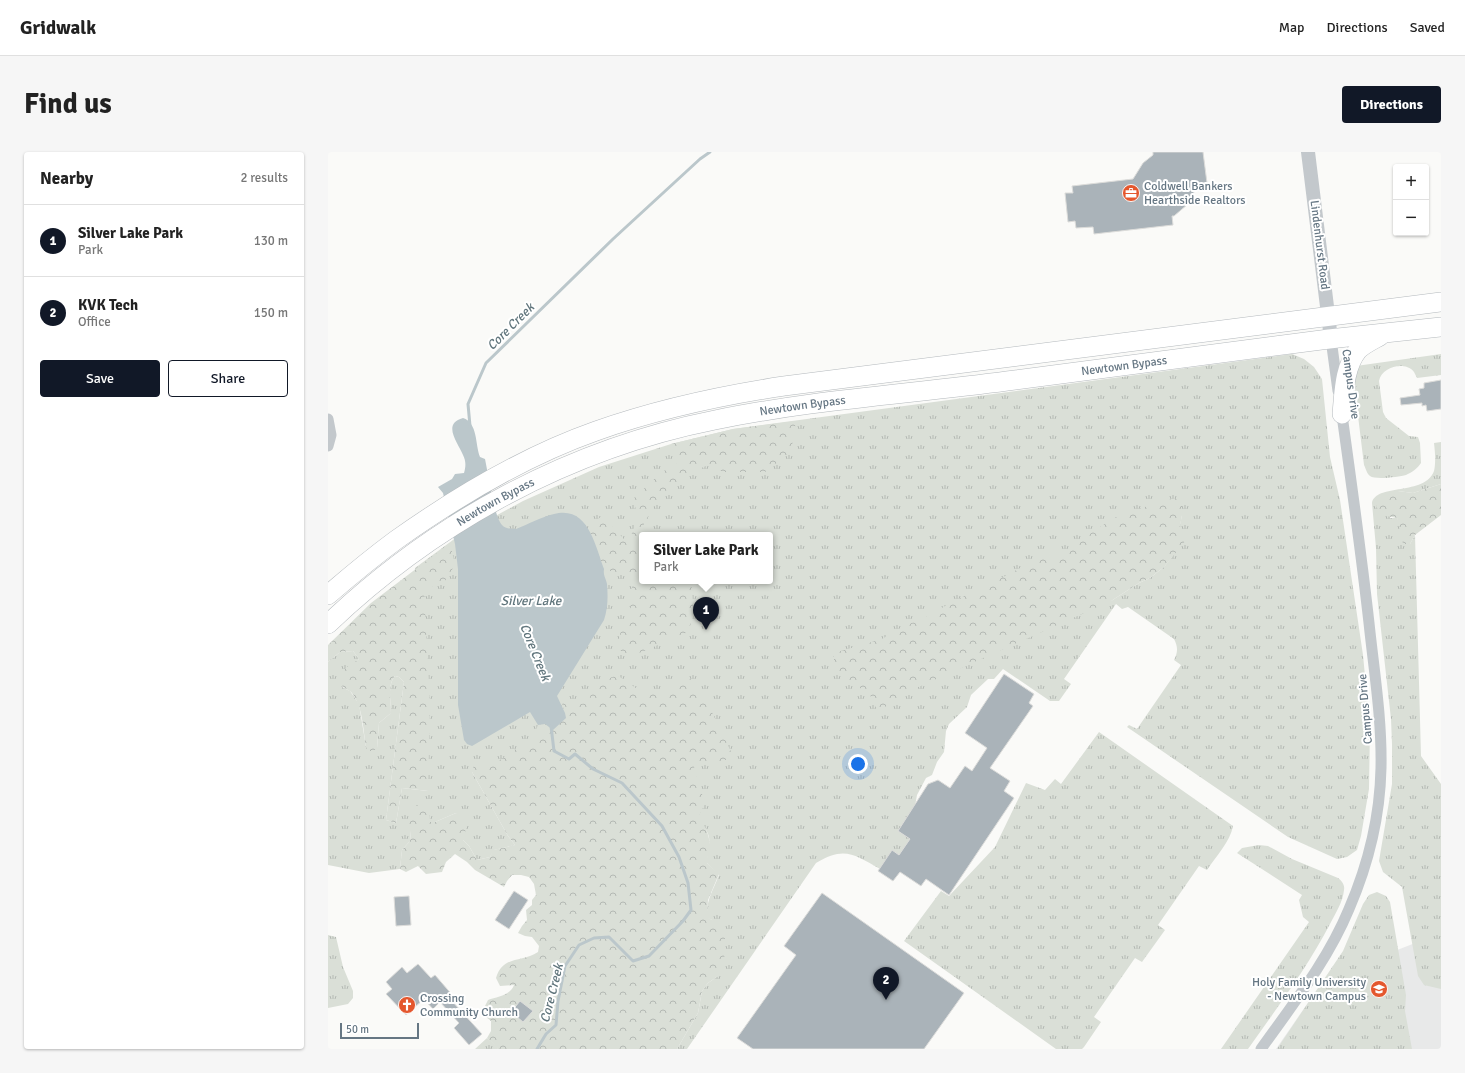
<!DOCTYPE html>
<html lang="en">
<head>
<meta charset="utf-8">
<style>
	:root { --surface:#fff; --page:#f6f6f6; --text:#222; --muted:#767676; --line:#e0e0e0; --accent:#111827 }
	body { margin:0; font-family:Signika,sans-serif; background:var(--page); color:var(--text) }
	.controls { position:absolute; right:12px; top:12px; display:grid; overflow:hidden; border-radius:4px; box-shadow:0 1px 3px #0004 }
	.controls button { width:36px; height:36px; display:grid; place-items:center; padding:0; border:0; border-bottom:1px solid var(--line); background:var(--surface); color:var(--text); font:20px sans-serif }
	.scale { position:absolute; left:12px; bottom:10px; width:79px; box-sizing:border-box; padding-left:4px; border:2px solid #657683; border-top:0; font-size:11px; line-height:14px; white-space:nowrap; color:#657683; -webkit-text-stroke:3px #fff; paint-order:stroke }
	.you { position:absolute; left:530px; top:612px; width:14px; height:14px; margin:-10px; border:3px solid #fff; border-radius:50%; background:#1a73e8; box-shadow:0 0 0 6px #1a73e833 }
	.badge { display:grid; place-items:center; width:26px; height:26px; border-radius:50%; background:var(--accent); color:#fff; font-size:13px; font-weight:700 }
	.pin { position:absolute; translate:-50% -33px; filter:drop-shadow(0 1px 2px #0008) }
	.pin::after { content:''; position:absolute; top:21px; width:14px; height:12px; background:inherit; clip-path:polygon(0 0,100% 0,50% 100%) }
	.popup { position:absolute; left:311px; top:380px; width:134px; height:52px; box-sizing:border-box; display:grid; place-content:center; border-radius:4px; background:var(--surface); filter:drop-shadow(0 1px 3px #0005); font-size:13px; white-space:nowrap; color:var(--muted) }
	.popup b { font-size:15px; color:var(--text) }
	.popup::after { content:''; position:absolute; left:50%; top:100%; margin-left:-8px; border:8px solid transparent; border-top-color:var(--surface) }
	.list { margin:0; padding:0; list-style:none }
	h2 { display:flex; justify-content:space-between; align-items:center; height:52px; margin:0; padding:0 16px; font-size:17px }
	h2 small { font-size:13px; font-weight:400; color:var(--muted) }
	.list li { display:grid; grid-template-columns:26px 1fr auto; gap:12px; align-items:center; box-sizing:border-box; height:72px; padding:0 16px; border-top:1px solid var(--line) }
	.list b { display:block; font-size:15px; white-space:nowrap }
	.list p { margin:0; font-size:13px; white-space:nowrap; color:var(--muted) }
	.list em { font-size:13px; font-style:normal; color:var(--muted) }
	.actions { display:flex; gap:8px; padding:12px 16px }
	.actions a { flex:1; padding:9px 0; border:1px solid var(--accent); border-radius:4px; text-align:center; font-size:14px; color:var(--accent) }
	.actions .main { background:var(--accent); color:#fff }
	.map { position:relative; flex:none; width:1113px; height:897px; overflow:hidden; border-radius:4px }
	header { display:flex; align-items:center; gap:24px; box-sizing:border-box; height:56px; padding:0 20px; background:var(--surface); border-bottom:1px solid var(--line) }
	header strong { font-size:19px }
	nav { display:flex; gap:22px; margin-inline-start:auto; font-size:14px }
	.intro { display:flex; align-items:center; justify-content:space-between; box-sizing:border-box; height:96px; padding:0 24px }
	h1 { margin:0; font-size:28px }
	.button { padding:10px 18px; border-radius:4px; background:var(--accent); color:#fff; font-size:14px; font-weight:700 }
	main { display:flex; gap:24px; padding:0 24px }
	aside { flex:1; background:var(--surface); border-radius:4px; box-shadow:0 1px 3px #0004 }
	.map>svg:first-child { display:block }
	.built { fill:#e8e9e9 }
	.grass { fill:url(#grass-tufts); fill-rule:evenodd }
	.forest { fill:url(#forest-crowns) }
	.water { fill:#bbc7cb }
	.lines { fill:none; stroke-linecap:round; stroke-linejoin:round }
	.stream { stroke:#bbc7cb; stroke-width:3 }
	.building { fill:#aab3b9; stroke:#dcdcda }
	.trunk-casing { stroke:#b4b9bd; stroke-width:20 }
	.minor { stroke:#c3c8cc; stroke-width:11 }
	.tertiary { stroke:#c3c8cc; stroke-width:14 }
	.trunk { stroke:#fff; stroke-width:19 }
	.labels { text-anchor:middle; stroke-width:4; stroke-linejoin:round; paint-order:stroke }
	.poi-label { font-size:12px; fill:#657683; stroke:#fff; text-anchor:start }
	.street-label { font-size:12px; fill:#657683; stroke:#fff }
	.water-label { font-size:13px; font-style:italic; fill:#60757c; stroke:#fff }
</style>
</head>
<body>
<header>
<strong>Gridwalk</strong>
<nav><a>Map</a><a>Directions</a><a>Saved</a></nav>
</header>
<div class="intro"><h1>Find us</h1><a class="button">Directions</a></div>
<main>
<aside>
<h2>Nearby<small>2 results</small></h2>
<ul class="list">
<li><span class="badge">1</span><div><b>Silver Lake Park</b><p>Park</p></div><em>130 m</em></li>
<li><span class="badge">2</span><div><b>KVK Tech</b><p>Office</p></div><em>150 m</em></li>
</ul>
<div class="actions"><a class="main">Save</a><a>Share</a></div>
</aside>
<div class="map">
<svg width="1113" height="897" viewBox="0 0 1113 897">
	<defs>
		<pattern id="grass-tufts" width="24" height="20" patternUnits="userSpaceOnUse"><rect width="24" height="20" fill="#dadfd7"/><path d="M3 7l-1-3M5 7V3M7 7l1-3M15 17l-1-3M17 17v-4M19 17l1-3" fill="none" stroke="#b4b9b4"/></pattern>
		<pattern id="forest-crowns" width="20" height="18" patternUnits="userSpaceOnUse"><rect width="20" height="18" fill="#dadfd7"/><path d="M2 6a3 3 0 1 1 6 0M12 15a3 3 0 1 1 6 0" fill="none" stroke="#b4b9b4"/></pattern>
	</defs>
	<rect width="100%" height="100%" fill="#fafaf8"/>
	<path class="built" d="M1113,781V897H948L997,826Z"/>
	<path class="grass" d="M964,202L976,207L986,215L994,227L1002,305L1012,348L1035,503L1042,576L1041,637L1033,684L1029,698L1019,705L1009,707L960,685L799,575L801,573L809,577L853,513L846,508C850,500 850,495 846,487L800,455L794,457L788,452L736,527L743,532L731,549H722L675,517L666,527H660L643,543L639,555L621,572L618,579L616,600L609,610L604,623L598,626L589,643L587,654L570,679L582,687L571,703L564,699L552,717C526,702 516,694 488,711L359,897H349L370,861L374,839L380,831L390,824L384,768L379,766C378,747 385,739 391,723L379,711C378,697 386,690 377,676L144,620L180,684L187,693L166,698L162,705L149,708L141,694L135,688L128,661L107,670H101L83,679L82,689L74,698L72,717L41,721L0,713V510L12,500L25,499L31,507L24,513L14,535L22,539L31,552L38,595L49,596L51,571L63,561C63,550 59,533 67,524L71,525L76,530L58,668L68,671L74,636L100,639L87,416L129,385L195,349L271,315L343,292L405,277ZM854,363L846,402L836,415L822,426L811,431L783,449ZM314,383H442V429H314Z
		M1113,202V223L1089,226C1088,224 1087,222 1086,220C1078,209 1054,214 1051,229L1055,260L1058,266L1081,284L1090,285L1092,291L1093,311C1090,316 1083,321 1078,323C1071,325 1047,328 1042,324C1039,322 1038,317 1036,313L1025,223L1028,214Z
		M1113,290V332L1085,341L1070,339L1062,366H1069L1082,392L1087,383L1093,604L1113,632V837L1096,833L1090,824L1074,735L1055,720L1051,709L1064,632V592L1063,567L1049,442L1048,396L1044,351C1048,331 1097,344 1106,319C1108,310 1107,300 1106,291Z
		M771,580L905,674C902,690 888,704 879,718L871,714L830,773L837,778L814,810L807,806L766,865L773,870L756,895L754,897H728L576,789L613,739L621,744L667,695L698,631L717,638L727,627L733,632Z
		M931,693L940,694L964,707L1010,726C1014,729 1017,733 1016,738C1015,750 1007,762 1002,772C979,816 949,856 920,897H893L981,770L975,765L971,748L974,743L909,701L914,696Z
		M1049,740L1058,744L1062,750L1078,843L1077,859L1084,897H949L1015,799L1035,752L1041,743Z
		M0,783L8,785L15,815L25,839V846L20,852L0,856Z
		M159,886L169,894L170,897H147Z"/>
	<path class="forest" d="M468,269L463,300L437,320H395L382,312C365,320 348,328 335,342C324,354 317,370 310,385L314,387V429H363L366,462L360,480L302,505L289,496L293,478L302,458L304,435L299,424L276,417L260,375L275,363L300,392L310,365L305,347L334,320L350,311L343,292L405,277Z
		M1113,332V363L1087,383L1082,392H1075L1069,366L1053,363L1048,354L1055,341L1070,339L1085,341Z
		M854,345V363L852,374L858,388L836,415L822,426L811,431L783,449L577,541L550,560L542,543L511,521L506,514V501L554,487L576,474L596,466L626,449L660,433L717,403L738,402L764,380L788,365L831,350Z
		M122,391L127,413L115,432L96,436L102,552L100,639L74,636L68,671L58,668L76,530L71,525L67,524C59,533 63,550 63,561L51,571L49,596L45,599H40L38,595C35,577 35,554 23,540C19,537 14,535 10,531L13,519L31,507L25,499L12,500L0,510V493L43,451Z
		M289,523L315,541H326L345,536L353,528L364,527L381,554L406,606L366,615L377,652L371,663C376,674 384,685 381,698C381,702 379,705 379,711L391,722L380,748L379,765L392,773L397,783L396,814L390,824L380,831L374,839L370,861L349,897H170L168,894L159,886L163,879V869L158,865L156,856L160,848C169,845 183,843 186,833L172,834L168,826C175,803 193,811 210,800L211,794L204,785L197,784L190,781L194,774L199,768L198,758L204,753V748L208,743L206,732L201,725L193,723H184L179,729L176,735L147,718L139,710L127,702L118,710L114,720L98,722L90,714L78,720L72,717L74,698L82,689L83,679L80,667L84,654H101L102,670H107L128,661L139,673L135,688L141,694L149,708L162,705L165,698L187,693L180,684L144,620L146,613L166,611L172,608L195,592L211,591L212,587L208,578L210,573L217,572L237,561L234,552L239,547L245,552C256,553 263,551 263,538L270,531Z"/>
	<path class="water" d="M135,266C150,271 147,292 152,305L157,307C160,320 166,365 174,373C177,377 184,377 188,377C201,372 213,365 226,362C260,353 267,393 276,417C275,424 278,426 279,432C280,444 280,456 276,468L229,544L237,561L238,566L225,578L217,572L210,573L202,560L144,594L139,592L136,588L130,553V417L127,392L115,341L110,335L124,327L127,322L136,321C138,314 138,309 135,303C131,292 113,272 135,266Z"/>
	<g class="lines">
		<path class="stream" d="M142,274L140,252L158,211L285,87L372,7L382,0
			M209,897L218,882L228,873L230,849L237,814L251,793L266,786L281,785L305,809L321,804L355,769L363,758L360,731L351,705L334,674L294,631L265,617L247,602L241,607L226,599L223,574"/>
	</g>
	<path class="building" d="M825,0H875L879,31L870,32L860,52L846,64H844L845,73L766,82L765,75L748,76L747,69L740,70L737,41H745L744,34L805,27L815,11L825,3Z
		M1113,228V257L1099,259L1098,253L1094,254V251L1073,253L1072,246L1092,243L1091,237L1096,236V231Z
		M676,522L706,542L701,551L705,554L662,616L682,629L676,639L686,646L621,743L598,727L593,734L572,720L565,729L550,719L564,698L571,703L582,687L570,679L600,632L610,628L622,636L637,614L644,619L659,596L637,581Z
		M186,739L200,748L181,777L167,768Z
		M494,741L636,841L596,897H425L409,886L468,803L456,794Z
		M81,744L83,773L68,774L66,745Z
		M90,812L103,826L107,823L126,845L123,848L154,882L141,893L126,876L131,871L112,850L105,857L96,847L78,863L58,842L64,837L58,830L74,815L79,821Z
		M192,849L205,859L195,870L183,860Z"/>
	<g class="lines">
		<g class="trunk-casing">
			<g id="trunk">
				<path d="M1014,262C1016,241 1016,215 1030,198C1036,192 1045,188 1052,184"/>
				<path d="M0,443C22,424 45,405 68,388C130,344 197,304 268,279C330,257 390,244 456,234L1113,150"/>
				<path id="s1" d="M0,472C107,370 241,297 387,268C483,248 582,242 679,229C787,215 894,200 1001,187C1039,183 1076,179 1113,175"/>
			</g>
		</g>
		<path class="minor" d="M1003,187L1010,239
			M0,267L3,283L0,294
			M933,897C965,852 1000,808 1021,757C1040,713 1052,664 1053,616C1054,567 1046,519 1041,471C1033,399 1023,328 1013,256"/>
		<path class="tertiary" d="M980,0L1003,187"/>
		<use href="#trunk" class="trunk"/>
	</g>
	<defs>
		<g id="office-disc" transform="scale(0.9)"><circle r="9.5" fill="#e4572e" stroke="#fff"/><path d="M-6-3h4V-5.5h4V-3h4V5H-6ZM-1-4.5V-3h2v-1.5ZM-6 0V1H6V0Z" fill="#fff"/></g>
		<g id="university-disc" transform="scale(0.9)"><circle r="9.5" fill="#e4572e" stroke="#fff"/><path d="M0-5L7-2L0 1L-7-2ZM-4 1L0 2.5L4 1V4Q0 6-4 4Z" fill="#fff"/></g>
		<g id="church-disc" transform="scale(0.9)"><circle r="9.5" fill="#e4572e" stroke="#fff"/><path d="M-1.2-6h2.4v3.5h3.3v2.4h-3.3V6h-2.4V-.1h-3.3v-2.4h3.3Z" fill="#fff"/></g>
	</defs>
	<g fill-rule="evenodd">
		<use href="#office-disc" x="803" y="41"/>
		<use href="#university-disc" x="1051" y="837"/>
		<use href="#church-disc" x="79" y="853"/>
	</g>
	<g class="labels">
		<g class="poi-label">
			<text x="816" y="38">Coldwell Bankers<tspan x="816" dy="14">Hearthside Realtors</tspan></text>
			<text x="1038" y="834" text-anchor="end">Holy Family University<tspan x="1038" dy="14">- Newtown Campus</tspan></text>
			<text x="92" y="850">Crossing<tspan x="92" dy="14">Community Church</tspan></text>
		</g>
		<g class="street-label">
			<text transform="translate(992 93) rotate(83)" y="4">Lindenhurst Road</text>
			<text dy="4" stroke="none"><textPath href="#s1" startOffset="856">Newtown Bypass</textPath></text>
			<text transform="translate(1023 232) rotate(82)" y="4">Campus Drive</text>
			<text dy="4" stroke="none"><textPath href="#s1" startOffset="532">Newtown Bypass</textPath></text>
			<text dy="4" stroke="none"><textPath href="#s1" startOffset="208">Newtown Bypass</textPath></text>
			<text transform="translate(1037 557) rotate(-95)" y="4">Campus Drive</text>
		</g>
		<g class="water-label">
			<text transform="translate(182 174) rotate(-45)" y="5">Core Creek</text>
			<text x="203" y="453">Silver Lake</text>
			<text transform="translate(208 500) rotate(68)" y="5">Core Creek</text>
			<text transform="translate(223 841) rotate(-76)" y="5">Core Creek</text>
		</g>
	</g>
</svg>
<div class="controls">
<button>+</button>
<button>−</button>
</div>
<div class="scale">50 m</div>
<div class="you"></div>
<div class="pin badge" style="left:378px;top:478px">1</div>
<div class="popup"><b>Silver Lake Park</b>Park</div>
<div class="pin badge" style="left:558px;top:848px">2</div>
</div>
</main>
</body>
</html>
